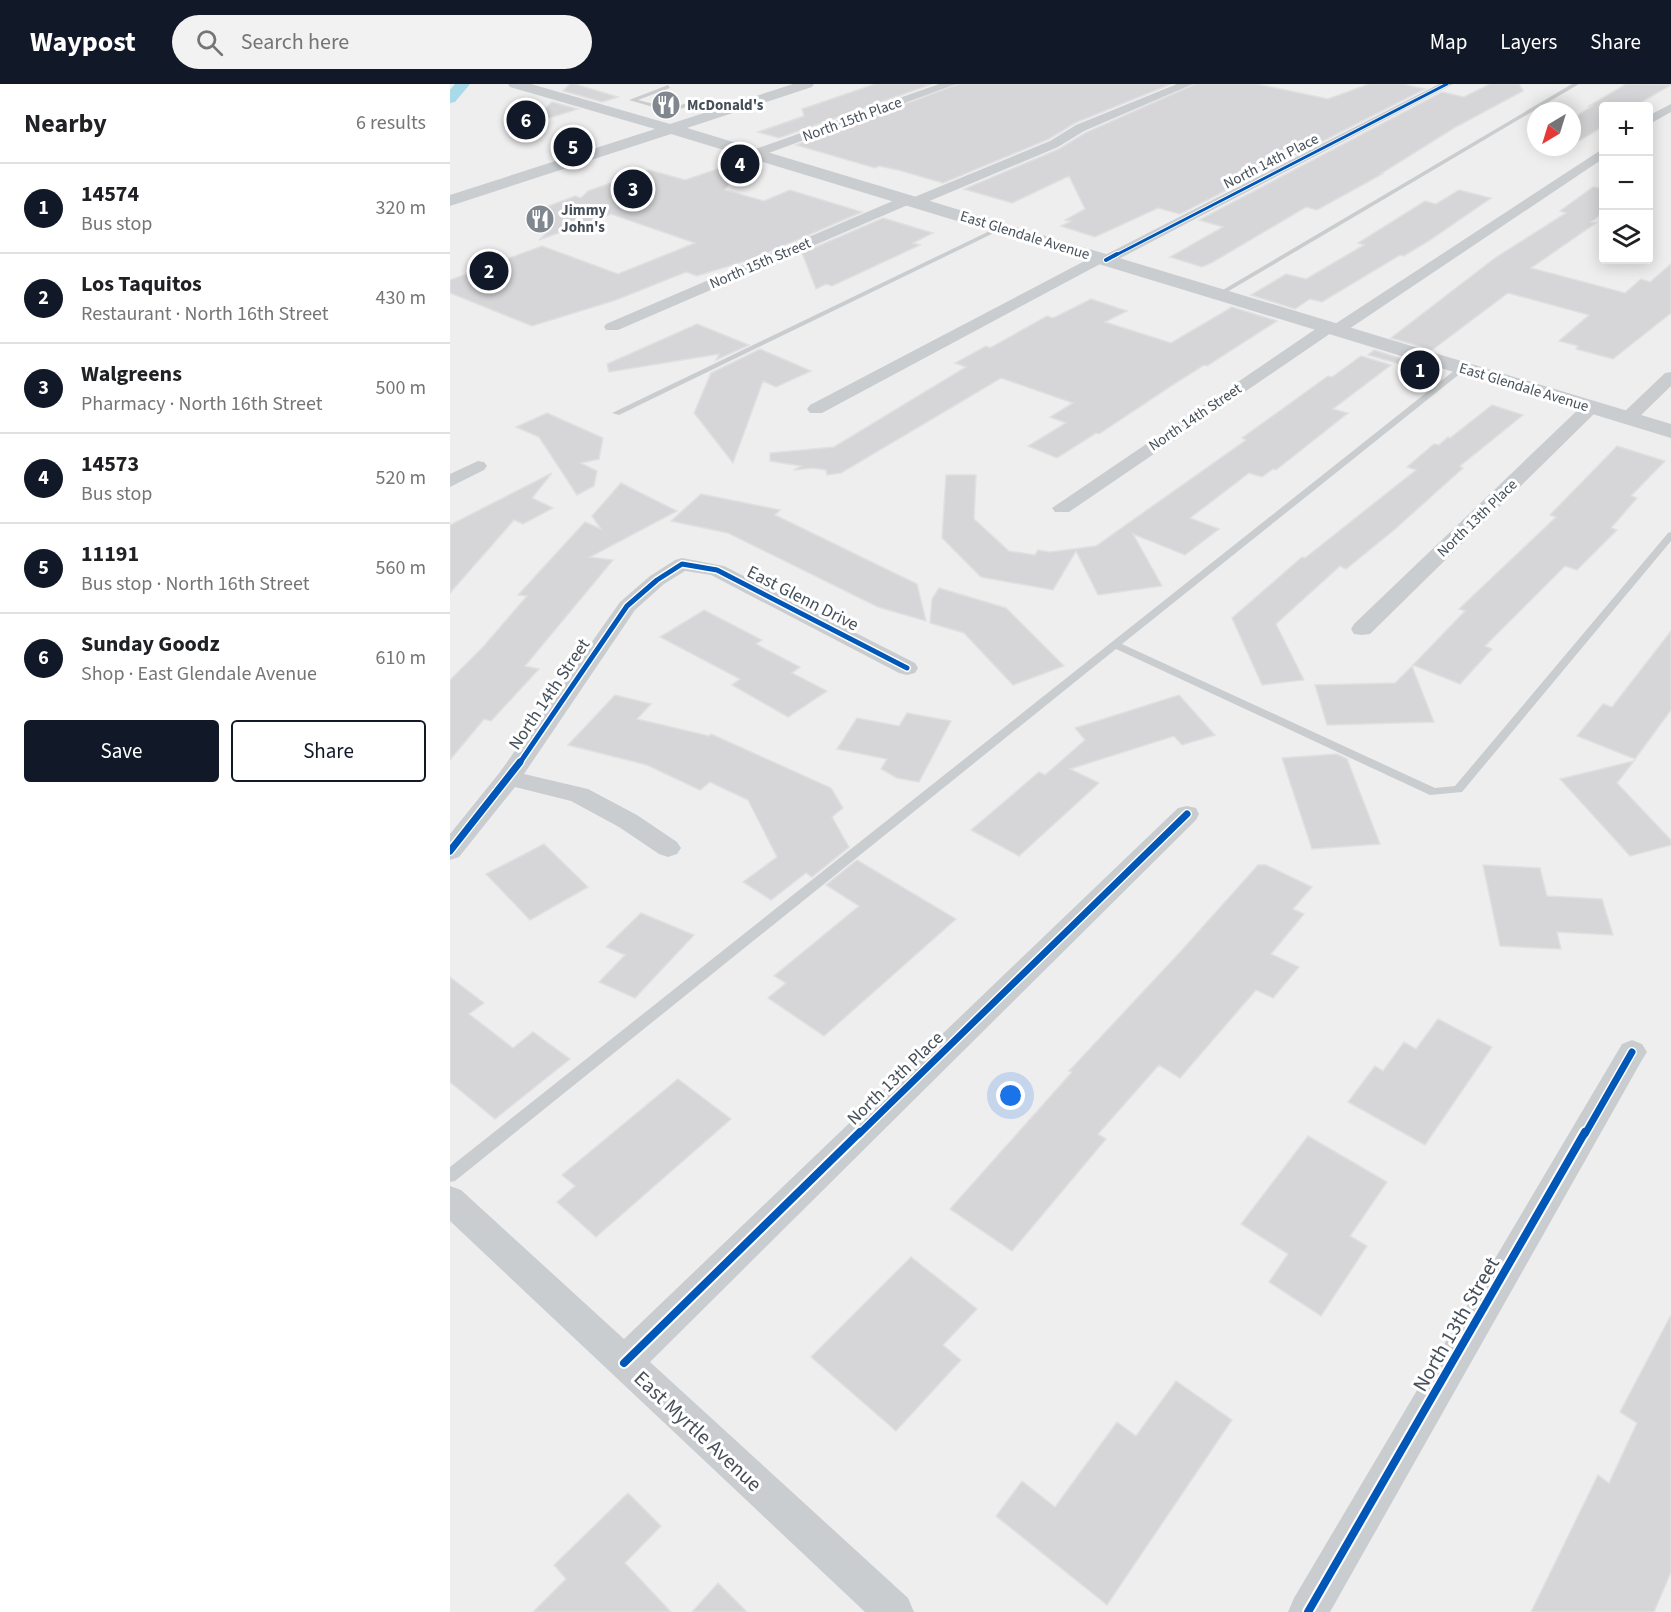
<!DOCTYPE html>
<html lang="en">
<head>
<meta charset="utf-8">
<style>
	:root { --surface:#fff; --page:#f2f2f2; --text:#202124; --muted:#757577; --line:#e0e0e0; --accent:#111827 }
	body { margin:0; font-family:"Source Sans 3",sans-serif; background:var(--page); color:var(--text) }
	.controls { position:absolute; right:18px; top:18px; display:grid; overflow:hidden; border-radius:6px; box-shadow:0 3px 15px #0003 }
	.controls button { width:54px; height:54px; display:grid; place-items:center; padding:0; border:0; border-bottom:2px solid var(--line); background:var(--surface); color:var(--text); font:30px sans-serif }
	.compass { position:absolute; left:1077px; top:18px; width:54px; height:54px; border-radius:50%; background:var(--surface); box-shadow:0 3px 15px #0003; rotate:218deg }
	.you { position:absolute; left:561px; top:1012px; width:21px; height:21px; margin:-15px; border:4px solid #fff; border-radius:50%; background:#1a73e8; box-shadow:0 0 0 9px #1a73e833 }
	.badge { display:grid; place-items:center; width:39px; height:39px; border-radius:50%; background:var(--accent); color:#fff; font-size:20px; font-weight:700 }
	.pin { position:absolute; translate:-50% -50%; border:3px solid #fff; box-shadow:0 2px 6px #0006 }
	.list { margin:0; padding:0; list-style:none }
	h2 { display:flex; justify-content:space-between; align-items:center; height:78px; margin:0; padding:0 24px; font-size:26px }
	h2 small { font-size:20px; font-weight:400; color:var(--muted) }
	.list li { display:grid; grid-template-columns:39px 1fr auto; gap:18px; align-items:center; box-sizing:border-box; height:90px; padding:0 24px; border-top:2px solid var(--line) }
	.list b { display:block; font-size:22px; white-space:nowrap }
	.list p { margin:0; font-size:20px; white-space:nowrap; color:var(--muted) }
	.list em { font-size:20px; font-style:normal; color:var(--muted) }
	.actions { display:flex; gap:12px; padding:18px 24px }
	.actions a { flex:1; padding:14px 0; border:2px solid var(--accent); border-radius:6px; text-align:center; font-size:21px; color:var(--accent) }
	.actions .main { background:var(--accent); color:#fff }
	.icon { flex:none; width:33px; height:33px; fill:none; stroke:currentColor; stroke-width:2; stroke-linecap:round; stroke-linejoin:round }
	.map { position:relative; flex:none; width:1221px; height:1528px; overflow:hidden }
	header { display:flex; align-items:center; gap:36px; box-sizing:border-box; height:84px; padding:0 30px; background:var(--accent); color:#fff }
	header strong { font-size:28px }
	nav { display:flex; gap:33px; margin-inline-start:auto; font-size:21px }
	.search { width:420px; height:54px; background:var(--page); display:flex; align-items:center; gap:15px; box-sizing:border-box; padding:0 21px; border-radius:33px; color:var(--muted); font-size:22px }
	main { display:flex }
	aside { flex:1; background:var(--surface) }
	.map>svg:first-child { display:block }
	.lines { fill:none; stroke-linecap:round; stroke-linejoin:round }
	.canal { fill:#a8daea; fill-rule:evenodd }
	.building { fill:#d6d6d8; stroke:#e0e0e1; stroke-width:1.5 }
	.service { fill:#cacdcf; fill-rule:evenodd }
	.minor { fill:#cacdcf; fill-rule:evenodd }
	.secondary { fill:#cacdd0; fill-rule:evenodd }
	.cycleway-far4-casing { stroke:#fff; stroke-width:4.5 }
	.cycleway-far3-casing { stroke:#fff; stroke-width:6 }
	.cycleway-far2-casing { stroke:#fff; stroke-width:8 }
	.cycleway-far1-casing { stroke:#fff; stroke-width:10 }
	.cycleway-casing { stroke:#fff; stroke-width:12 }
	.cycleway-far4 { stroke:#0057b8; stroke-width:3 }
	.cycleway-far3 { stroke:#0057b8; stroke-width:4 }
	.cycleway-far2 { stroke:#0057b8; stroke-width:5 }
	.cycleway-far1 { stroke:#0057b8; stroke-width:7 }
	.cycleway { stroke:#0057b8; stroke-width:8 }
	.labels { text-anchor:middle; stroke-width:6; stroke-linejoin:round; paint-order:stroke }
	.far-poi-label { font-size:15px; font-weight:bold; fill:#46505a; stroke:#fff; text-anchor:start }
	.far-street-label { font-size:15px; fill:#46505a; stroke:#fff }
	.street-label { font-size:18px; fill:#46505a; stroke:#fff }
	.near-street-label { font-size:21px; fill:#46505a; stroke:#fff }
</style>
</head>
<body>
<header>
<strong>Waypost</strong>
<div class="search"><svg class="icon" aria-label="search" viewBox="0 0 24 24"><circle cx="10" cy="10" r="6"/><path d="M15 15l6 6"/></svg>Search here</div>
<nav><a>Map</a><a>Layers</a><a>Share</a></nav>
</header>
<main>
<aside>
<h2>Nearby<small>6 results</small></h2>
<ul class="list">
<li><span class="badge">1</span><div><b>14574</b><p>Bus stop</p></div><em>320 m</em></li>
<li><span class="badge">2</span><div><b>Los Taquitos</b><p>Restaurant · North 16th Street</p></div><em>430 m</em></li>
<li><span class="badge">3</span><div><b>Walgreens</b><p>Pharmacy · North 16th Street</p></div><em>500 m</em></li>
<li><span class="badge">4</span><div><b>14573</b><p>Bus stop</p></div><em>520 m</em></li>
<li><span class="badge">5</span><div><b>11191</b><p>Bus stop · North 16th Street</p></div><em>560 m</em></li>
<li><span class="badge">6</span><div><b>Sunday Goodz</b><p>Shop · East Glendale Avenue</p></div><em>610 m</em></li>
</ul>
<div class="actions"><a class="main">Save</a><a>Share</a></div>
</aside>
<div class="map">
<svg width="1221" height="1528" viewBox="0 0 1221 1528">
	<rect width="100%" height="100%" fill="#efeeee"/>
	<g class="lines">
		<path class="canal" d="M5,0H20L5,18L0,19V6Z"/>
	</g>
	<path class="building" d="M120,0H125L168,13L152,18L113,7Z
		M425,0H482L329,54L308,48L354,32L352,25Z
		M508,0H721L625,39L599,55L493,99L448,86L429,82L425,84L346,61Z
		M745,0H807L878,15L919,0H953L975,5L730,130L708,124L645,153L611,142L621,137L615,136L635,125L619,92L562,119L514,105L609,65L635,49Z
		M1040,0H1069L1073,7L1004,44L932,89H934L867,126L856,123L763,178L752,183L720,173L773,143L749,136L992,8L1014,13Z
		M1176,0L1221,1L1185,22H1154V42L1122,61V35L1142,22H1139Z
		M102,18L128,25L79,40Z
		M294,76L275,106L314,117L340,106L412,128L305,174L247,192L236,188L166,216L82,242L0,209V196L92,162L168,190L245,159L161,130L89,156L101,145L81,138L96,123L125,112L131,114L138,107L199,86L235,96Z
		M1143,103L1154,105V128L1141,138L1146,139L1081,184L1175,209L1191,195L1200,198L1221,180V229L1163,275L1126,265L1128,262L1109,257L1139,231L1058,209L982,266L941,254L1045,174L1116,129L1110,127Z
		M1009,106L1041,114L980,156L954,172L950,171L872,218L860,215L845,225L801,211L836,190L856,195L914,161L908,159L975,117L986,120Z
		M433,134L483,149L463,159L470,161L382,202L376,200L366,205L352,169Z
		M641,215L677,227L655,238L721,259L782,223L827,237L757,282L754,281L721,302L649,350L646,349L607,374L578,362L616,339L600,333L623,319L551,294L391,389L377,391L376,386L363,384L344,386L351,382L320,377V369L384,363L516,283L505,279L536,262L540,264L597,232L603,234Z
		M247,240L299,261L266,276L269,270L159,288L157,280Z
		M310,265L361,287L326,303L313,297L283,379L244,329L261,289Z
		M924,266L965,279L960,283L918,271Z
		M911,272L941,281L883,325L898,329L826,386L823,385L812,393L799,389L740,434L769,445L735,471L683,450L712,502L648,511L626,467L603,506L531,493L492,454L496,391H526L524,435L559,467L585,471L588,466L600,468L646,462L796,356L792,354L878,292L882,293Z
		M1042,321L1073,331L1010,382L1013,384L944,446L896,485L890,482L826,540L854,596L812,601L782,534L852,473L855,474L966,386L957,383L984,360L989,361L998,353L1000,354Z
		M97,329L153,354L149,375L131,379L147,387L144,402L127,411L89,353L66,343Z
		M1167,362L1215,377L1181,412L1187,414L1161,444L1167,446L1127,486L1115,482L1035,562L1042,565L1010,600L963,581L1015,527L1009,525L1106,433L1100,431Z
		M102,389L82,414L103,424L73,440L64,436L0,509V441Z
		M171,399L227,427L140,473L163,476L75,582L89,585L41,637L34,635L0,676V596L33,563L77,512L68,511L135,438L151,445L142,432Z
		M251,410L330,426L325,431L467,500L476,537L428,523L278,449L221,437Z
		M489,504L556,524L614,582L563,601L514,549L480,539L482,515Z
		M254,526L312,556L306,560L350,583L342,589L377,607L338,633L282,601L290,595L210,553Z
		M1221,547V626L1185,675L1127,652L1153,620L1162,623Z
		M962,582L984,638L877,641L865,601L945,599Z
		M165,611L201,620L187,635L259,652L261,650L381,704L393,724L382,733L399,763L362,793L356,789L321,816L293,798L327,773L298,716L260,698L250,706L197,681L118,661Z
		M729,611L765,651L732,661L724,652L620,685L649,699L569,772L521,746L589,688L595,691L635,656L625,644Z
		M457,629L501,637L469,698L447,694L431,685L437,675L387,665L407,634L449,642Z
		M887,670L897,675L930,760L862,765L832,674Z
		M1184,677L1167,699L1221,756V761L1180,772L1110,695Z
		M94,760L138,803L80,836L36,790Z
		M407,776L506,835L374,952L318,914L336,899L324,892L409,822L376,801Z
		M808,781H816L862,803L843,825L854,830L821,870L849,883L823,914L806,906L730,994L709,981L648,1050L656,1055L562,1167L500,1125L622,988L619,987L732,866Z
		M1033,781L1090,784L1097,812L1152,815L1163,851L1107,848L1111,865L1050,862Z
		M191,829L244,851L185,914L149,898L175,871L156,863Z
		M0,893L34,919L19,930L63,964L83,948L120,975L45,1035L0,998Z
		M988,935L1042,963L975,1061L898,1018L925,982L933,987L954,958L966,965Z
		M228,995L281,1035L146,1153L107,1118L125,1102L112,1091Z
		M858,1052L937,1098L900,1152L917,1162L871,1232L819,1198L838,1170L791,1140Z
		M461,1173L527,1225L493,1261L511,1276L446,1347L361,1273Z
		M1221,1231V1488L1204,1528H1081L1148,1391L1159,1399L1187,1339L1170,1328Z
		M726,1297L782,1336L657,1521L546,1432L572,1397L605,1423L667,1338L686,1352Z
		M178,1409L211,1442L175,1479L221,1528H83L116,1495L104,1481Z
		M268,1499L297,1528H242Z"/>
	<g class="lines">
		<path class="service" d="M1122,0H1129L772,211L766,210Z
			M218,1L220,4L188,16L220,24L259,13L262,15L220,28L179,16Z
			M550,142L552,143V145L169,331L162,329Z
			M1010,282L1017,284L672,560L985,704L1005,702L1218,449L1221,448V457L1012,708L980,711L666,565L5,1097L0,1098V1083Z"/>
		<path class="minor" d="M489,0H506L308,73L304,74L298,70L300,67Z
			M727,0H743L634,47L608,63L470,121L460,120L168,246H156L154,243L156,240L452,113L462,114L600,57L626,41Z
			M989,0H1003L661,179H652L372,329H360L357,325L360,321L646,171H655Z
			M1221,20V28L1198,41V32Z
			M1154,64V74L893,249H881L619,428H605L602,424L873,240H885Z
			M1221,288V302L1184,338H1172L1169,334L1172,330L1215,289Z
			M1141,318L1147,319L1150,323L1147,327L920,550L912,551L904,550L901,545L904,540L1135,319Z
			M28,377L34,378L37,382L34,386L0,403V390Z
			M232,474L274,482L465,579L468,584L465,589L457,591L449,589L261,491L235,487L214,500L185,526L74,690L138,705L187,731L227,758L231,764L227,770L218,773L209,770L169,743L121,717L65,703L9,773L0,776V750L50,688L170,518L200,492L225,476Z
			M737,722L746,724L749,730L746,736L200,1278L458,1514L464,1528H415L0,1137V1102L11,1106L174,1255L728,724Z
			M1182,956L1192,960L1197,968L1192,976L880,1528H838L844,1514L1172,960Z"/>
		<path class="secondary" d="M58,0H81L220,40L343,0H364L362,3L237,44L1221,340V354L221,50L0,122V111L205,45L60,3Z"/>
		<g class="cycleway-far4-casing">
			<path id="cycleway-far4" d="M664,172L997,0"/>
		</g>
		<g class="cycleway-far3-casing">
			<path id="cycleway-far3" d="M656,176L667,170"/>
		</g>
		<g class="cycleway-far2-casing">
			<path id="cycleway-far2" d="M69,680L177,522L207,496L232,480L267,486L457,584"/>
		</g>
		<g class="cycleway-far1-casing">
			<path id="cycleway-far1" d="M0,767L70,678
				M409,1050L737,730
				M1135,1050L1182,968"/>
		</g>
		<g class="cycleway-casing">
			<path id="cycleway" d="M174,1279L410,1048
				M858,1528L1135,1048"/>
		</g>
		<use href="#cycleway-far4" class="cycleway-far4"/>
		<use href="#cycleway-far3" class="cycleway-far3"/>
		<use href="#cycleway-far2" class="cycleway-far2"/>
		<use href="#cycleway-far1" class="cycleway-far1"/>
		<use href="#cycleway" class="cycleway"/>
	</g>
	<defs>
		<g id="restaurant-disc" transform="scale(1.5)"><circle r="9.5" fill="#81878e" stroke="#fff"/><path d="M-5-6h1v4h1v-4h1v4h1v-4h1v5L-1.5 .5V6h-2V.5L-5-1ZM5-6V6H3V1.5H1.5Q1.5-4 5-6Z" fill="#fff"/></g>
	</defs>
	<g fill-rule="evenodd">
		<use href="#restaurant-disc" x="216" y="21"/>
		<use href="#restaurant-disc" x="90" y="135"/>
	</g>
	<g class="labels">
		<g class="far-poi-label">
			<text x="237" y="26">McDonald's</text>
			<text x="111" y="131">Jimmy<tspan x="111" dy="17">John's</tspan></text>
		</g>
		<g class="far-street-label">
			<text transform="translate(402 35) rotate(-20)" y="5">North 15th Place</text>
			<text transform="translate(821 77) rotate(-27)" y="5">North 14th Place</text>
			<text transform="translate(575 151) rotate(17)" y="5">East Glendale Avenue</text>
			<text transform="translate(310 179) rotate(-23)" y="5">North 15th Street</text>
			<text transform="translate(1074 303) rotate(17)" y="5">East Glendale Avenue</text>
			<text transform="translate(745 333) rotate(-34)" y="5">North 14th Street</text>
			<text transform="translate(1027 434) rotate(-44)" y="5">North 13th Place</text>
		</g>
		<g class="street-label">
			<text transform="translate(353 514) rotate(27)" y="6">East Glenn Drive</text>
			<text transform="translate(99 610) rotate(-56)" y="6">North 14th Street</text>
			<text transform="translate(445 994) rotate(-44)" y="6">North 13th Place</text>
		</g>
		<g class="near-street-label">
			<text transform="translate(1006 1240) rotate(-60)" y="7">North 13th Street</text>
			<text transform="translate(248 1347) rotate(43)" y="7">East Myrtle Avenue</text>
		</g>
	</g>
</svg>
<div class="controls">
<button>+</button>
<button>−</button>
<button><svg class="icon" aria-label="layers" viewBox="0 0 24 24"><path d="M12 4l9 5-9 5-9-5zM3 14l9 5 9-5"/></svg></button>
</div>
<svg class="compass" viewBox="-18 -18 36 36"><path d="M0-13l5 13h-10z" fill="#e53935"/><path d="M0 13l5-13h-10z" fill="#757577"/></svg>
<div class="you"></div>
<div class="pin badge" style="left:970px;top:286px">1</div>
<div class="pin badge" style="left:39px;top:187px">2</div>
<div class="pin badge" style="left:183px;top:105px">3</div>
<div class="pin badge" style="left:290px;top:80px">4</div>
<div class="pin badge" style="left:123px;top:63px">5</div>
<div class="pin badge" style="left:76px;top:36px">6</div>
</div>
</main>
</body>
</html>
